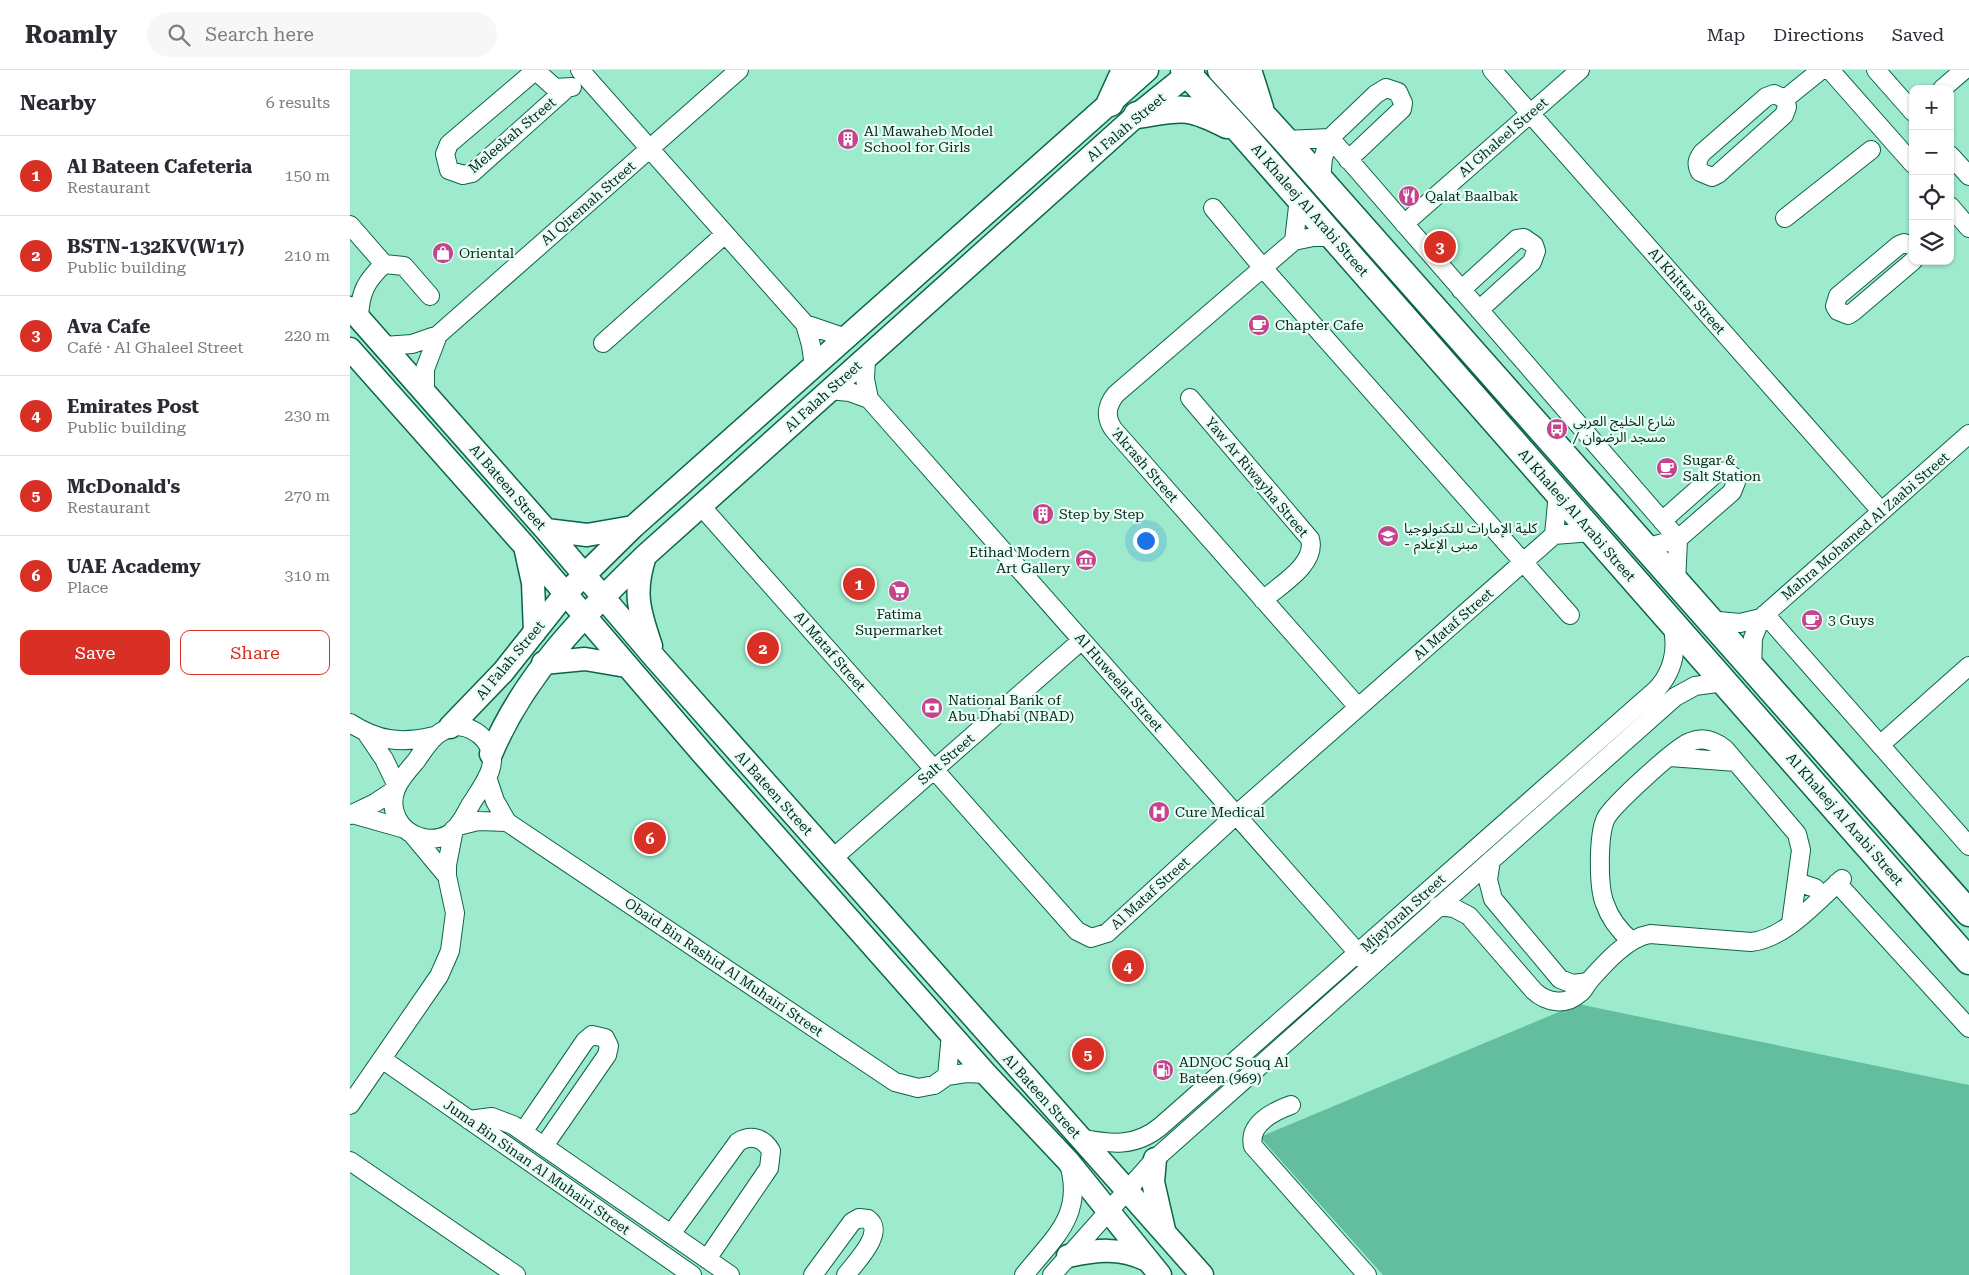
<!DOCTYPE html>
<html lang="en">
<head>
<meta charset="utf-8">
<style>
	:root { --surface:#fff; --page:#f7f7f7; --text:#2b2b33; --muted:#7c7c81; --line:#e1e1e2; --accent:#d93025 }
	body { margin:0; font-family:"Roboto Serif","Noto Sans Arabic",serif; background:var(--page); color:var(--text) }
	.controls { position:absolute; right:15px; top:15px; display:grid; overflow:hidden; border-radius:10px; box-shadow:0 1px 4px #0004 }
	.controls button { width:45px; height:45px; display:grid; place-items:center; padding:0; border:0; border-bottom:1px solid var(--line); background:var(--surface); color:var(--text); font:25px sans-serif }
	.you { position:absolute; left:795px; top:470px; width:18px; height:18px; margin:-12px; border:4px solid #fff; border-radius:50%; background:#1a73e8; box-shadow:0 0 0 8px #1a73e833 }
	.badge { display:grid; place-items:center; width:32px; height:32px; border-radius:50%; background:var(--accent); color:#fff; font-size:16px; font-weight:700 }
	.pin { position:absolute; translate:-50% -50%; border:2px solid #fff; box-shadow:0 1px 5px #0006 }
	.list { margin:0; padding:0; list-style:none }
	h2 { display:flex; justify-content:space-between; align-items:center; height:65px; margin:0; padding:0 20px; font-size:21px }
	h2 small { font-size:16px; font-weight:400; color:var(--muted) }
	.list li { display:grid; grid-template-columns:32px 1fr auto; gap:15px; align-items:center; box-sizing:border-box; height:80px; padding:0 20px; border-top:1px solid var(--line) }
	.list b { display:block; font-size:19px; white-space:nowrap }
	.list p { margin:0; font-size:16px; white-space:nowrap; color:var(--muted) }
	.list em { font-size:16px; font-style:normal; color:var(--muted) }
	.actions { display:flex; gap:10px; padding:15px 20px }
	.actions a { flex:1; padding:11px 0; border:1px solid var(--accent); border-radius:10px; text-align:center; font-size:18px; color:var(--accent) }
	.actions .main { background:var(--accent); color:#fff }
	.icon { flex:none; width:28px; height:28px; fill:none; stroke:currentColor; stroke-width:2; stroke-linecap:round; stroke-linejoin:round }
	.map { position:relative; flex:none; width:1619px; height:1205px; overflow:hidden }
	header { display:flex; align-items:center; gap:30px; box-sizing:border-box; height:70px; padding:0 25px; background:var(--surface); border-bottom:1px solid var(--line) }
	header strong { font-size:24px }
	nav { display:flex; gap:28px; margin-inline-start:auto; font-size:18px }
	.search { width:350px; height:45px; background:var(--page); display:flex; align-items:center; gap:12px; box-sizing:border-box; padding:0 18px; border-radius:28px; color:var(--muted); font-size:19px }
	main { display:flex }
	aside { flex:1; background:var(--surface) }
	.map>svg:first-child { display:block }
	.green { fill:#62be9e }
	.lines { fill:none; stroke-linecap:round; stroke-linejoin:round }
	.minor-casing { stroke:#0b644c; stroke-width:20 }
	.major-casing { stroke:#0b644c; stroke-width:25 }
	.highway-casing { stroke:#0b644c; stroke-width:29 }
	.minor { stroke:#fff; stroke-width:18 }
	.major { stroke:#fff; stroke-width:22 }
	.highway { stroke:#fff; stroke-width:26 }
	.labels { text-anchor:middle; stroke-width:4.5; stroke-linejoin:round; paint-order:stroke }
	.street-label { font-size:14px; fill:#07281e; stroke:#e8fef5 }
	.poi-label { font-size:14px; fill:#07281e; stroke:#e8fef5; text-anchor:start }
</style>
</head>
<body>
<header>
<strong>Roamly</strong>
<div class="search"><svg class="icon" aria-label="search" viewBox="0 0 24 24"><circle cx="10" cy="10" r="6"/><path d="M15 15l6 6"/></svg>Search here</div>
<nav><a>Map</a><a>Directions</a><a>Saved</a></nav>
</header>
<main>
<aside>
<h2>Nearby<small>6 results</small></h2>
<ul class="list">
<li><span class="badge">1</span><div><b>Al Bateen Cafeteria</b><p>Restaurant</p></div><em>150 m</em></li>
<li><span class="badge">2</span><div><b>BSTN-132KV(W17)</b><p>Public building</p></div><em>210 m</em></li>
<li><span class="badge">3</span><div><b>Ava Cafe</b><p>Café · Al Ghaleel Street</p></div><em>220 m</em></li>
<li><span class="badge">4</span><div><b>Emirates Post</b><p>Public building</p></div><em>230 m</em></li>
<li><span class="badge">5</span><div><b>McDonald's</b><p>Restaurant</p></div><em>270 m</em></li>
<li><span class="badge">6</span><div><b>UAE Academy</b><p>Place</p></div><em>310 m</em></li>
</ul>
<div class="actions"><a class="main">Save</a><a>Share</a></div>
</aside>
<div class="map">
<svg width="1619" height="1205" viewBox="0 0 1619 1205">
	<rect width="100%" height="100%" fill="#9deacd"/>
	<path class="green" d="M1228,934L1619,1015V1205H1033L910,1067Z"/>
	<g class="lines">
		<g class="minor-casing">
			<path id="minor" d="M185,0L205,18L222,17
				M186,0L99,74L95,84L99,100L113,105L122,103L216,19
				M230,0L455,254L461,275L464,297
				M1142,0L1531,441
				M1480,0L1563,94
				M1526,0L1563,42
				M1592,19L1614,0
				M1424,24L1435,29L1437,37L1434,45L1368,104L1362,107L1350,102C1346,94 1347,90 1352,83L1416,27Z
				M1435,29L1471,0
				M980,68L1328,469
				M935,70L980,68
				M1600,85L1619,106
				M971,110L973,88L980,68L1026,24L1036,18L1048,22L1053,33L1052,39L998,90
				M1600,136L1619,158
				M863,138L913,198L1220,545
				M1435,148L1521,80
				M1054,154L1230,0
				M0,155L34,194L54,196L80,226
				M983,167H963L944,171L766,324C756,336 755,348 764,360L1008,637
				M944,171L949,128
				M1563,176L1554,173L1549,175L1488,226L1485,236L1488,241L1498,245L1503,242L1563,191
				M1111,220L1167,169L1174,168L1184,175L1186,181L1182,192L1129,240
				M9,248C10,222 16,211 34,194
				M455,254L496,268
				M253,273L375,164
				M34,276L62,274L88,265L389,0
				M516,288L515,309L519,329
				M479,320L500,322L519,329L1016,892
				M75,323V299L88,265
				M840,328L960,469C967,494 930,515 913,530
				M351,436L727,861L741,868L757,863L886,745L1204,465L1242,462
				M1204,465L1208,423
				M1295,478L1328,469L1382,422L1386,412L1384,407L1375,401L1365,404L1312,451
				M1326,514L1328,469
				M1415,544L1619,776
				M1358,550L1390,553L1411,548
				M1402,599L1403,568L1411,548L1619,364
				M0,653C28,671 51,674 84,666
				M108,656C129,658 148,677 140,701C136,712 128,723 121,734C115,744 110,757 99,764C90,769 79,770 70,767C49,761 38,739 46,719C50,709 59,699 66,691C78,674 86,659 108,656Z
				M17,664L34,689L47,716
				M1530,675L1619,596
				M1320,687L1386,692
				M137,707L145,731L157,752L545,1012L568,1018L584,1015L597,1006L616,1003L636,1004
				M2,744L55,759
				M0,745L25,733L46,719
				M108,756L128,751L157,752
				M62,764L97,806
				M482,789L732,570
				M1141,790L1138,810L1143,829L1210,909L1223,914L1238,912
				M1447,812L1465,818L1472,826
				M1487,813L1619,958
				M1088,836L1104,838L1119,846L1184,921C1197,933 1216,936 1230,923C1234,920 1236,915 1239,911C1255,893 1277,868 1300,864L1401,872C1435,869 1468,830 1492,809
				M1281,871C1270,861 1260,849 1255,834C1248,818 1248,764 1256,748C1263,735 1326,677 1340,672C1353,666 1365,671 1375,679L1447,764L1451,780L1441,853
				M32,989L342,1205
				M597,1006L601,964
				M0,1035L89,906L100,881L105,843L97,806V795L104,759
				M941,1035C924,1041 898,1054 903,1076L1017,1205
				M119,1050L142,1047L163,1055L380,1205
				M173,1062L235,971L242,965L255,968L259,976L257,985L194,1076
				M729,1068C760,1074 785,1078 811,1056L1307,619C1324,600 1328,578 1322,553
				M0,1091L166,1205
				M321,1164L388,1072C401,1064 414,1068 421,1081L419,1098L357,1189
				M463,1205L502,1152L509,1148L518,1149C536,1162 506,1192 496,1205
				M674,1205C704,1167 734,1146 719,1094
				M702,1205L805,1089L1325,627L1345,616L1374,612"/>
		</g>
		<g class="major-casing">
			<path id="major" d="M0,238L196,460L305,588L852,1205
				M0,279L173,474L353,684L636,1004L718,1091L810,1205
				M196,460L237,465L283,457
				M176,481L183,513L185,562
				M295,486C283,522 289,541 301,576
				M193,593L235,589L276,596
				M100,657L153,602L215,524L283,457L797,0
				M141,684C175,603 234,545 296,485L787,45L843,0
				M805,1089L803,1112L814,1160
				M718,1186C747,1180 769,1177 797,1190"/>
		</g>
		<g class="highway-casing">
			<path id="highway" d="M834,0L892,63L1619,891
				M871,0L935,70L1619,843
				M898,0L910,38
				M760,33L775,0
				M787,45C832,38 836,34 877,55"/>
		</g>
		<use href="#minor" class="minor"/>
		<use href="#major" class="major"/>
		<use href="#highway" class="highway"/>
	</g>
	<defs>
		<g id="building-disc" transform="scale(1.125)"><circle r="9.5" fill="#c5448d" stroke="#e8fef5"/><path d="M-4-6H4V6H1V3H-1V6H-4ZM-2.5-4.3h1.7v1.8h-1.7ZM.8-4.3h1.7v1.8H.8ZM-2.5-1h1.7V.8h-1.7ZM.8-1h1.7V.8H.8Z" fill="#fff"/></g>
		<g id="restaurant-disc" transform="scale(1.125)"><circle r="9.5" fill="#c5448d" stroke="#e8fef5"/><path d="M-5-6h1v4h1v-4h1v4h1v-4h1v5L-1.5 .5V6h-2V.5L-5-1ZM5-6V6H3V1.5H1.5Q1.5-4 5-6Z" fill="#fff"/></g>
		<g id="shop-disc" transform="scale(1.125)"><circle r="9.5" fill="#c5448d" stroke="#e8fef5"/><path d="M-5-2.5h2.3a2.7 3.5 0 0 1 5.4 0H5L5.5 6h-11ZM-1.5-2.5h3a1.5 2.3 0 0 0-3 0Z" fill="#fff"/></g>
		<g id="cafe-disc" transform="scale(1.125)"><circle r="9.5" fill="#c5448d" stroke="#e8fef5"/><path d="M-5.5-4.5H6V0H3Q3 3.5 0 3.5H-2.5Q-5.5 3.5-5.5 0ZM3-3.2v2h1.7v-2ZM-6 4.5H4V6H-6Z" fill="#fff"/></g>
		<g id="bus-disc" transform="scale(1.125)"><circle r="9.5" fill="#c5448d" stroke="#e8fef5"/><path d="M-5-6H5V4H4V6H2V4H-2V6H-4V4H-5ZM-3.5-4V0h7V-4ZM-3.5 1.2v1.5H-2V1.2ZM2 1.2v1.5H3.5V1.2Z" fill="#fff"/></g>
		<g id="school-disc" transform="scale(1.125)"><circle r="9.5" fill="#c5448d" stroke="#e8fef5"/><path d="M0-5L7-2L0 1L-7-2ZM-4 1L0 2.5L4 1V4Q0 6-4 4Z" fill="#fff"/></g>
		<g id="museum-disc" transform="scale(1.125)"><circle r="9.5" fill="#c5448d" stroke="#e8fef5"/><path d="M0-6L6-3V-2H-6V-3ZM-5-1h2V3h-2ZM-1-1h2V3h-2ZM3-1h2V3H3ZM-6 4H6V6H-6Z" fill="#fff"/></g>
		<g id="supermarket-disc" transform="scale(1.125)"><circle r="9.5" fill="#c5448d" stroke="#e8fef5"/><path d="M-6-5.5h2.5l.6 2H6L4.5 2H-2.5L-4.4-4H-6ZM-1.5 3.2a1.3 1.3 0 1 0 .1 0ZM3 3.2a1.3 1.3 0 1 0 .1 0Z" fill="#fff"/></g>
		<g id="bank-disc" transform="scale(1.125)"><circle r="9.5" fill="#c5448d" stroke="#e8fef5"/><path d="M-6-4H6V4H-6ZM0-2.3a2.3 2.3 0 1 0 0 4.6a2.3 2.3 0 1 0 0-4.6Z" fill="#fff"/></g>
		<g id="hospital-disc" transform="scale(1.125)"><circle r="9.5" fill="#c5448d" stroke="#e8fef5"/><path d="M-5-5h3v3.5h4V-5h3V5h-3V1.5h-4V5h-3Z" fill="#fff"/></g>
		<g id="fuel-disc" transform="scale(1.125)"><circle r="9.5" fill="#c5448d" stroke="#e8fef5"/><path d="M-5.5-6h7V0h2V4h1.3V-2.5L3-4.5l.8-.8L6-3V5H2.5V1h-1V6h-7ZM-4.2-4.7v3.2H.2V-4.7Z" fill="#fff"/></g>
	</defs>
	<g fill-rule="evenodd">
		<use href="#building-disc" x="498" y="69"/>
		<use href="#restaurant-disc" x="1059" y="126"/>
		<use href="#shop-disc" x="93" y="183"/>
		<use href="#cafe-disc" x="909" y="255"/>
		<use href="#bus-disc" x="1207" y="359"/>
		<use href="#cafe-disc" x="1317" y="398"/>
		<use href="#building-disc" x="693" y="444"/>
		<use href="#school-disc" x="1038" y="466"/>
		<use href="#museum-disc" x="736" y="490"/>
		<use href="#supermarket-disc" x="549" y="521"/>
		<use href="#cafe-disc" x="1462" y="550"/>
		<use href="#bank-disc" x="582" y="638"/>
		<use href="#hospital-disc" x="809" y="742"/>
		<use href="#fuel-disc" x="813" y="1000"/>
	</g>
	<g class="labels">
		<g class="street-label">
			<text transform="translate(776 57) rotate(-40)" y="5">Al Falah Street</text>
			<text transform="translate(162 65) rotate(-40)" y="5">Meleekah Street</text>
			<text transform="translate(1153 67) rotate(-41)" y="5">Al Ghaleel Street</text>
			<text transform="translate(238 133) rotate(-41)" y="5">Al Qiremah Street</text>
			<text transform="translate(960 140) rotate(49)" y="5">Al Khaleej Al Arabi Street</text>
			<text transform="translate(1337 221) rotate(49)" y="5">Al Khittar Street</text>
			<text transform="translate(473 326) rotate(-42)" y="5">Al Falah Street</text>
			<text transform="translate(795 395) rotate(49)" y="5">'Akrash Street</text>
			<text transform="translate(907 407) rotate(50)" y="5">Yaw Ar Riwayha Street</text>
			<text transform="translate(158 417) rotate(49)" y="5">Al Bateen Street</text>
			<text transform="translate(1227 445) rotate(49)" y="5">Al Khaleej Al Arabi Street</text>
			<text transform="translate(1515 456) rotate(-41)" y="5">Mahra Mohamed Al Zaabi Street</text>
			<text transform="translate(1103 554) rotate(-41)" y="5">Al Mataf Street</text>
			<text transform="translate(480 581) rotate(49)" y="5">Al Mataf Street</text>
			<text transform="translate(160 590) rotate(-50)" y="5">Al Falah Street</text>
			<text transform="translate(769 612) rotate(49)" y="5">Al Huweelat Street</text>
			<text transform="translate(596 689) rotate(-41)" y="5">Salt Street</text>
			<text transform="translate(424 723) rotate(48)" y="5">Al Bateen Street</text>
			<text transform="translate(1495 749) rotate(49)" y="5">Al Khaleej Al Arabi Street</text>
			<text transform="translate(800 823) rotate(-42)" y="5">Al Mataf Street</text>
			<text transform="translate(1053 843) rotate(-42)" y="5">Mjaybrah Street</text>
			<text transform="translate(374 897) rotate(34)" y="5">Obaid Bin Rashid Al Muhairi Street</text>
			<text transform="translate(692 1026) rotate(48)" y="5">Al Bateen Street</text>
			<text transform="translate(187 1097) rotate(35)" y="5">Juma Bin Sinan Al Muhairi Street</text>
		</g>
		<g class="poi-label">
			<text x="514" y="66">Al Mawaheb Model<tspan x="514" dy="16">School for Girls</tspan></text>
			<text x="1075" y="131">Qalat Baalbak</text>
			<text x="109" y="188">Oriental</text>
			<text x="925" y="260">Chapter Cafe</text>
			<text x="1223" y="356">شارع الخليج العربي<tspan x="1223" dy="16">/ مسجد الرضوان</tspan></text>
			<text x="1333" y="395">Sugar &amp;<tspan x="1333" dy="16">Salt Station</tspan></text>
			<text x="709" y="449">Step by Step</text>
			<text x="1054" y="463">كلية الإمارات للتكنولوجيا<tspan x="1054" dy="16">- مبنى الإعلام</tspan></text>
			<text x="720" y="487" text-anchor="end">Etihad Modern<tspan x="720" dy="16">Art Gallery</tspan></text>
			<text x="549" y="549" text-anchor="middle">Fatima<tspan x="549" dy="16">Supermarket</tspan></text>
			<text x="1478" y="555">3 Guys</text>
			<text x="598" y="635">National Bank of<tspan x="598" dy="16">Abu Dhabi (NBAD)</tspan></text>
			<text x="825" y="747">Cure Medical</text>
			<text x="829" y="997">ADNOC Souq Al<tspan x="829" dy="16">Bateen (969)</tspan></text>
		</g>
	</g>
</svg>
<div class="controls">
<button>+</button>
<button>−</button>
<button><svg class="icon" aria-label="locate" viewBox="0 0 24 24"><circle cx="12" cy="12" r="6"/><path d="M12 2v4M12 18v4M2 12h4M18 12h4"/></svg></button>
<button><svg class="icon" aria-label="layers" viewBox="0 0 24 24"><path d="M12 4l9 5-9 5-9-5zM3 14l9 5 9-5"/></svg></button>
</div>
<div class="you"></div>
<div class="pin badge" style="left:509px;top:514px">1</div>
<div class="pin badge" style="left:413px;top:578px">2</div>
<div class="pin badge" style="left:1090px;top:177px">3</div>
<div class="pin badge" style="left:778px;top:896px">4</div>
<div class="pin badge" style="left:738px;top:984px">5</div>
<div class="pin badge" style="left:300px;top:768px">6</div>
</div>
</main>
</body>
</html>
